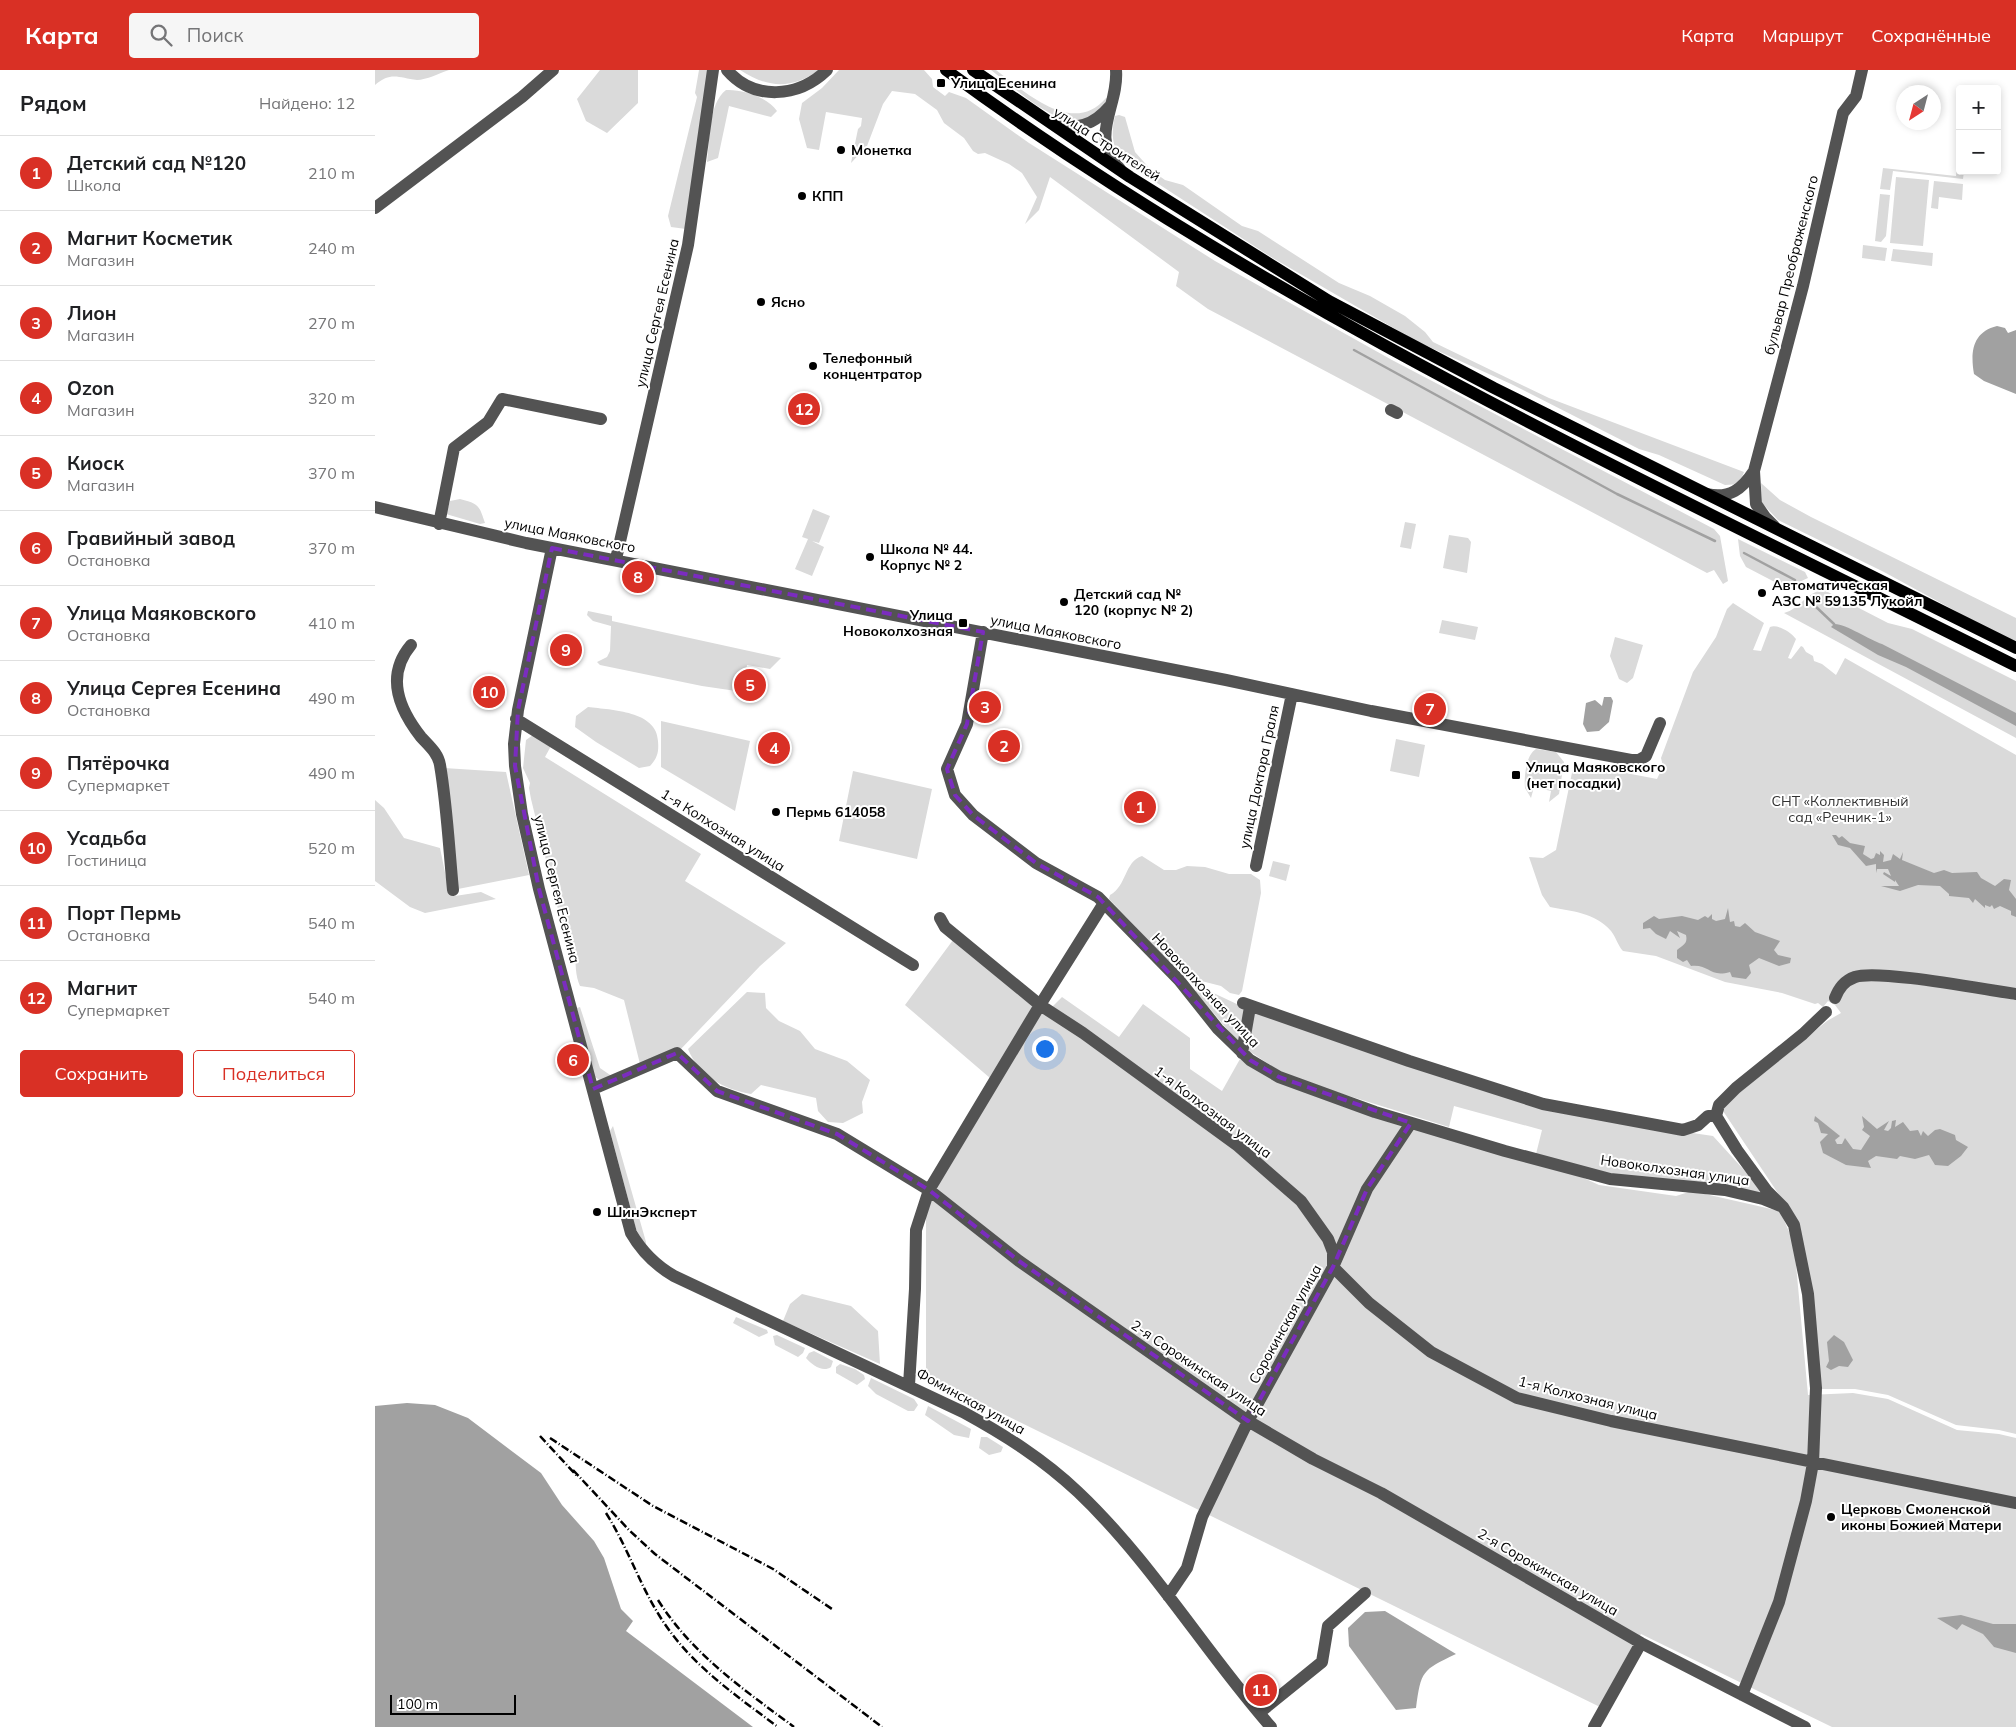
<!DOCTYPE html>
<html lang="ru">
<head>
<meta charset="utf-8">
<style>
	:root { --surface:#fff; --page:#f6f6f6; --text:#202124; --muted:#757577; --line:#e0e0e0; --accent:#d93025 }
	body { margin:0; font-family:Mulish,sans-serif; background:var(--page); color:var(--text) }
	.controls { position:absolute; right:15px; top:15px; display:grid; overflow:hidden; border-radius:5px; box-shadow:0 2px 8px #0003 }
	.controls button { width:45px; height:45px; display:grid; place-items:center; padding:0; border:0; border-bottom:1px solid var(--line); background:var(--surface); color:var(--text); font:25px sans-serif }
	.compass { position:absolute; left:1521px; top:15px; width:45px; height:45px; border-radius:50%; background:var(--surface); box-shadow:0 2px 8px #0003; rotate:216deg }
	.scale { position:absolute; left:15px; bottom:12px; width:126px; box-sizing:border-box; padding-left:5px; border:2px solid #000; border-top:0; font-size:14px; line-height:18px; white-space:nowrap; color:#000; -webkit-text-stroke:4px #fff; paint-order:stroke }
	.you { position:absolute; left:669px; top:978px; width:18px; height:18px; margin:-12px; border:4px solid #fff; border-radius:50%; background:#1a73e8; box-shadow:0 0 0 8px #1a73e833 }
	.badge { display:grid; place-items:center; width:32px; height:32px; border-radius:50%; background:var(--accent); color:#fff; font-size:16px; font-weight:700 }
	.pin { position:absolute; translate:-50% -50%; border:2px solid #fff; box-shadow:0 1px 5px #0006 }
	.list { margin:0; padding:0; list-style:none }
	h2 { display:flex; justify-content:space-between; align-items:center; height:65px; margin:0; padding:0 20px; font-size:21px }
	h2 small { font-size:16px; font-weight:400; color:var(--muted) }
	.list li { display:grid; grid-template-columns:32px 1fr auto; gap:15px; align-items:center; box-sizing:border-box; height:75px; padding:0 20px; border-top:1px solid var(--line) }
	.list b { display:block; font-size:19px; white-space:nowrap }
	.list p { margin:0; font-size:16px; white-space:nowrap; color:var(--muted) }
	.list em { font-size:16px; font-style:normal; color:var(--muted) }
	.actions { display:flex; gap:10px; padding:15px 20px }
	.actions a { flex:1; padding:11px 0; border:1px solid var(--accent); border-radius:5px; text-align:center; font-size:18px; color:var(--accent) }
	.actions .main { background:var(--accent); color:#fff }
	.icon { flex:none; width:28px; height:28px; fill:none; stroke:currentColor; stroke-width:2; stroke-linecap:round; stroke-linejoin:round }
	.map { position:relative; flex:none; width:1641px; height:1657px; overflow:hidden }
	header { display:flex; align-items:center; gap:30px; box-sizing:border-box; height:70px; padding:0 25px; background:var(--accent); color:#fff }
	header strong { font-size:24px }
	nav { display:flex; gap:28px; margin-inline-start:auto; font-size:18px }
	.search { width:350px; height:45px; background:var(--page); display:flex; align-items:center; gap:12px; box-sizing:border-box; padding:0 18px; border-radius:5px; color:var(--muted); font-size:19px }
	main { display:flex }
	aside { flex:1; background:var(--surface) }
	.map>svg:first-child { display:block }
	.green { fill:#dadada }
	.water { fill:#a1a1a1 }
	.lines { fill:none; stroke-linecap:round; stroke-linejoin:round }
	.stream { stroke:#a1a1a1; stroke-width:2.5 }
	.minor { stroke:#535353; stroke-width:12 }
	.major { stroke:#000; stroke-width:12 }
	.rail { stroke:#000; stroke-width:2.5; stroke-dasharray:8 2.5 1 2.5; stroke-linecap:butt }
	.marked { fill:none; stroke:#7b2cbf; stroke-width:4; stroke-dasharray:10 6; stroke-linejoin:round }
	.poi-dot { fill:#000; stroke:#fff; stroke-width:2 }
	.labels { text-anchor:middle; stroke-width:4; stroke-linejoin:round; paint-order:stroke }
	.poi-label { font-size:14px; font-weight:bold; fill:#000; stroke:#fff; text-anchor:start }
	.street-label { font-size:14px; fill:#000; stroke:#fff }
	.park-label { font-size:14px; fill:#313131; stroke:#fff }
</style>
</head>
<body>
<header>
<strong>Карта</strong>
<div class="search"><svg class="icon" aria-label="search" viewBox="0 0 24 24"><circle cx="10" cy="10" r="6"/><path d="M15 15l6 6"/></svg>Поиск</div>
<nav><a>Карта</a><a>Маршрут</a><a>Сохранённые</a></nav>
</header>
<main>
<aside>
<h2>Рядом<small>Найдено: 12</small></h2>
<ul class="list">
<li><span class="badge">1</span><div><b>Детский сад №120</b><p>Школа</p></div><em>210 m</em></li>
<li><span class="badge">2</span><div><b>Магнит Косметик</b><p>Магазин</p></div><em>240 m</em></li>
<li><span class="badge">3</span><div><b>Лион</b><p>Магазин</p></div><em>270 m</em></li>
<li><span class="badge">4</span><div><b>Ozon</b><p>Магазин</p></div><em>320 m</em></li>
<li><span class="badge">5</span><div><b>Киоск</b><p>Магазин</p></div><em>370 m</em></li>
<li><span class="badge">6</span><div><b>Гравийный завод</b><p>Остановка</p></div><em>370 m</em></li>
<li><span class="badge">7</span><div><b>Улица Маяковского</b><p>Остановка</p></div><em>410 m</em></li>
<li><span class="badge">8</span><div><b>Улица Сергея Есенина</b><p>Остановка</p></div><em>490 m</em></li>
<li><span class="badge">9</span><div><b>Пятёрочка</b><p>Супермаркет</p></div><em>490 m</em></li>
<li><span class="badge">10</span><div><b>Усадьба</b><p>Гостиница</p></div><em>520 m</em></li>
<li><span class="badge">11</span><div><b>Порт Пермь</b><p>Остановка</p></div><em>540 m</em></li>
<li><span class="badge">12</span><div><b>Магнит</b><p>Супермаркет</p></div><em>540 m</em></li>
</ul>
<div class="actions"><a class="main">Сохранить</a><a>Поделиться</a></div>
</aside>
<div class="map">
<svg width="1641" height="1657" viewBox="0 0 1641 1657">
	<rect width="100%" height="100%" fill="#fff"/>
	<path class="green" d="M0,0H74C65,3 51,10 42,10C24,8 16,1 0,15Z
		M225,0H263V33L232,63L211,51L202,29Z
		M324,0H334L311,159L296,157L293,146L322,27L320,23Z
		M365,0H444C417,19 394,19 365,0Z
		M464,0H549L557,9L558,17L570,26L574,22L591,28L654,73L840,191L1017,290L1339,459L1345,466L1353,511L1348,514L1339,500L1332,503L833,239L801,216L804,202L675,107L664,140L650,154L662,127L647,103L634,94L610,83L603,84L598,81L589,68L569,53L562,40L540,24L517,21L508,34L492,76L476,93L483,59L486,56L487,48L451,42L444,80L432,78L424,49L427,33L447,18Z
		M616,0H621C650,22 698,67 731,28L733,29L726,42C718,45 708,51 700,51C673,50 637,16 616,0Z
		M351,20C367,19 393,27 402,41L396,47L354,36L343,88L332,92C335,70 333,34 351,20Z
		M744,45L750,47L760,82L776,100L790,110L808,115L867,156L883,161L964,213L995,226L1030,246L1050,262L1058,272L1174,328L1369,402C1365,412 1362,415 1350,415L1284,385L1264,379L1136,314L1041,271L896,187L745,89C737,73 736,63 740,46Z
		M1584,77L1585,101H1589L1588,109L1518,101L1515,120L1505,119L1508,98L1581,106Z
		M1521,107L1554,110L1548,176L1515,173Z
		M1559,111L1588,114L1587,130L1564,127L1563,139L1556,138Z
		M1505,124L1515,125L1511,166L1506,172L1500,171Z
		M1488,175L1512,178L1510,191L1487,188Z
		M1518,179L1558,183L1557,196L1516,191Z
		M1386,413L1405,430L1436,447L1641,548V574L1509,502L1403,450L1387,433Z
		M85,429C104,434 104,435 110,453L105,454L71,444L75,431Z
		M438,439L455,446L444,473L437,471L449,477L437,506L420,499L433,469L427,467Z
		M1030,452L1041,454L1036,479L1025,477Z
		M1074,465L1093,468L1096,472L1092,503L1068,498Z
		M1363,469L1430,502L1433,508L1411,518L1371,497L1365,486Z
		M1449,520L1513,553L1537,559L1641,611V668L1409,543C1425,539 1432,521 1449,520Z
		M1358,533L1389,553L1378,580L1386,581L1395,557C1403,554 1416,562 1421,569L1413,588L1416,589L1426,576L1428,577L1431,582L1438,586L1439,591L1447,594L1461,605L1470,588L1641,685V1364L1624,1360L1581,1355L1513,1325L1480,1319H1445L1425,1156L1346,1038L1452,951L1466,943L1460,935L1453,931L1448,937L1443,933L1440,934L1407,923L1350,912L1281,886L1248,881C1243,876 1241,867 1236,861C1221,843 1196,841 1175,837L1167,825L1154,787L1168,788L1181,780L1199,693L1282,709L1288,696L1286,688L1318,602L1341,567L1352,539Z
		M213,541L237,546V551L406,588L395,599L372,595L368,622L327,616L225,595L222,592L232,587L235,581L236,556L218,551L212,545Z
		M1067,550L1103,557L1100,570L1064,563Z
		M1240,567L1268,575L1258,608L1252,613L1244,609L1235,586Z
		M213,637C237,640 282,641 283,671C284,683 282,688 275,696L264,698L221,672L200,657L201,646Z
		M286,651L375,671L360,741L286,697Z
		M158,665L176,676L170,687L326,784L310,811L411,873L385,896L305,980L265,994L249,930L219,918L205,916C200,905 201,895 200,885C197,872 191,863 186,851L156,729L154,718L155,713L148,698L151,670Z
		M1021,669L1050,675L1044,707L1015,701Z
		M1161,679L1181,682L1189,692L1184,724L1174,732L1176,721L1159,717L1156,728L1150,718C1149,706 1151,685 1161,679Z
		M69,698L131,702L154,805L83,819Z
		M478,701L557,719L542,789L464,771Z
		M0,730L9,738L29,768L65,778L74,822L80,826L106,822L121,829L50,843L35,837L0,811Z
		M767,786L789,800H801L812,796L830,797L854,804H876L885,810L886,823L867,921L864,925L855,923L846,916L807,906L734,829L735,825C752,816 749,792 767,786Z
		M898,791L915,795L911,811L894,806Z
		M578,870L675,939L687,927L744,967L768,934L815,968V999L847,1021L865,989L896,1007L1198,1103L1224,1115L1301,1126L1317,1121L1405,1141L1419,1173L1433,1325L1478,1323L1513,1329L1582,1360L1624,1364L1641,1368V1657H1457L1266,1564L1225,1637L551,1306V1129L615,1008L530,935Z
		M824,919H830L866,936L870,941L866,969L862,971L820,921Z
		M372,922L390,923L391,938L404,951L425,961L440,979L472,991L495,1010L487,1032L488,1043L468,1053L453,1052L443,1041L441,1028L386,1015L376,1024C348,1019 324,1006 313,979Z
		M205,937L225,998L238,1007L224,1010L219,1006L202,938Z
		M877,942L1236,1051L1338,1066L1390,1123L1222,1102L1161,1084L1167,1060L1079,1036L1074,1057L913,1007L871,979Z
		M238,1056L271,1172V1177L261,1159L235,1061Z
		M427,1224L476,1236L503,1261L505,1294L408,1251L415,1234Z
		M361,1247L392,1260L393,1263L384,1267L358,1253Z
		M402,1265L430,1278L428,1283L423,1287L400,1275L398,1266Z
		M439,1281L458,1291L456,1297C448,1303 437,1295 431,1288L434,1283Z
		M465,1294L480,1299L489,1305L490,1309L482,1315L461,1303V1297Z
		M496,1308L539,1329L543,1335L539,1341H533L501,1324L493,1316Z
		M553,1336L596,1359L594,1368L579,1365L550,1345Z
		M606,1367H612L628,1377L626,1382L614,1385L604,1378Z"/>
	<path class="water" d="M1622,256L1630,258L1633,263L1641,260V324L1609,311L1599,304C1595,281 1598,262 1622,256Z
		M1459,554C1469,553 1495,570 1507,574L1641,643V656L1531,597L1503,585L1456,557Z
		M1229,627H1236L1238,631L1234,652L1224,661L1212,662L1208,654L1211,633L1220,630L1227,636Z
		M1457,765H1461L1464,768L1467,766L1475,773L1490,776L1488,784L1496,789L1499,788L1501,783L1505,785V781L1509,785L1508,792L1516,790L1518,784L1525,789L1528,782L1527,790L1559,803L1569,800L1577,803L1602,802L1606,808L1620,816L1629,809L1636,810L1634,820L1641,829V847L1636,845V841L1625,836L1619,839L1617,835L1615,837L1610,835V838L1600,829L1598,833L1594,828L1574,826V824L1565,816L1543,815L1525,821L1506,816H1524L1520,810V812L1508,804L1509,802L1516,806L1513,799H1502L1501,803V794L1491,796L1475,778L1463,775Z
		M1353,838L1355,852L1359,851L1360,856L1365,857L1370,853L1380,862L1405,871L1399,880L1403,885L1416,888L1415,893L1404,896L1384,888L1374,895L1376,903L1371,909L1357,907L1355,902C1334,908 1335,894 1316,896L1312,890L1308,892L1302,888V880C1308,875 1313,874 1311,865L1302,861L1305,868L1295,861L1291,869L1281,864L1275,858L1268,859V853L1279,846L1284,849L1307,846L1323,850L1330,846L1333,848L1337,844V849L1341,851L1350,849Z
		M1440,1046L1465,1066L1460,1070L1462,1074H1467L1470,1068L1478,1079L1486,1080L1495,1066L1487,1060L1489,1057L1487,1046L1502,1059L1514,1051L1509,1060L1513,1061L1516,1058L1517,1051L1521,1050L1520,1057L1528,1052L1535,1061L1543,1060L1546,1066L1548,1061L1553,1066L1560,1060L1565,1059L1580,1065L1581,1070L1593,1077L1586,1086L1573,1096L1560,1095L1554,1085L1540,1089L1525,1086L1522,1089L1501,1086L1493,1091L1496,1098L1471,1095L1448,1083L1445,1072L1453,1064L1446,1063L1443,1053L1439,1051Z
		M1459,1265L1469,1272L1478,1290L1473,1297L1464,1296L1456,1300L1451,1297L1454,1291L1452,1272Z
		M32,1333L60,1335L93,1348L166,1403L187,1435L219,1471L229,1488L246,1539L258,1551L251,1561L378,1657H0V1336Z
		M1010,1541L1081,1584C1047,1600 1046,1601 1041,1638L1021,1640L974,1576L973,1558L990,1542Z
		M1586,1545L1618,1554H1641V1583L1619,1577L1608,1564L1587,1554L1582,1560L1562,1548Z"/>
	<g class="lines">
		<path class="stream" d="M979,280L1242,424L1340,471
			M1369,483L1420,510
			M1438,534L1459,554"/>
		<path class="minor" d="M352,0C379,31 423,28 452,0
			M741,0C744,37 713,66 745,99
			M678,54C701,61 719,55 735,36
			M0,138L147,27L178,0
			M1016,340L1022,343
			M1332,424C1355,429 1367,419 1379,401
			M0,437L151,473L851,610L996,641L1256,690H1264L1271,686L1285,653
			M64,454L79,378L113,352L127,329L226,349
			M1399,456L1390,447L1381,434L1379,401L1428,216L1468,43L1481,26L1487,0
			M177,478L143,640L139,674L140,696L147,744L164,819L256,1163C267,1182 280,1195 299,1206L588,1342C630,1365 668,1389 703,1422C776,1491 830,1582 896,1657
			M241,489L313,175L338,0
			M608,562L592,654L572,699L580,725L598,745L661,793L723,827L804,910L843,959L875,990L904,1007L1000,1042L1130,1081L1235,1109L1350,1120L1388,1129L1408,1137
			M36,575C10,606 24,639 46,667C54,676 63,683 65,695C72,736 74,779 78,820
			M141,649L538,895
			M881,796L917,624
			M565,848L570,857L665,935L708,963L863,1076L926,1131L953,1169L958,1182V1197L994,1233L1056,1282L1142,1328L1236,1351L1641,1433
			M1460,928C1464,918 1469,911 1480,907C1503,899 1611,920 1641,924
			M868,933L1034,991L1168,1034L1308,1060L1323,1055L1333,1046H1341
			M867,983L875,937
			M218,1019L302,983L342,1021L462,1064L554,1120L644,1191L873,1351L938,1389L1006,1423L1266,1573L1430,1657
			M534,1315L540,1219L541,1160L554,1120L665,935L729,833
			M793,1526L812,1498L827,1447L873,1351L958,1197L992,1119L1036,1053
			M1367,1625L1404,1532L1431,1431L1438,1393L1441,1318L1433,1224L1419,1155L1408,1137L1392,1121L1362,1080L1341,1046L1344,1035L1361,1018L1428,964L1451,942
			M884,1643L947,1592L953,1556L990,1523
			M1219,1657L1266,1573"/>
		<path class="major" d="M571,0C902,243 1276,413 1641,596
			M598,0L755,107L954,231L1119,318L1641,578"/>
		<path class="rail" d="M165,1366L202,1406
			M175,1368L278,1436L398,1499L457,1539
			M198,1400L254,1460L280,1484L507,1657
			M231,1443C252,1476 264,1513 284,1545C313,1593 359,1624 403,1657
			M283,1530C317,1584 368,1619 419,1657"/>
	</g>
	<path class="marked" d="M177,478L608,562L592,654L572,699L580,725L598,745L661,793L723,827L875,990L904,1007L1036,1053L992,1119L958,1197L873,1351L644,1191L554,1120L462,1064L342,1021L302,983L218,1019L164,819L140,696L143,640Z"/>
	<g class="poi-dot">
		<rect x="561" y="8" width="10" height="10" rx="2.5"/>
		<circle cx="466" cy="80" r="5"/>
		<circle cx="427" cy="126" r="5"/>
		<circle cx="386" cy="232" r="5"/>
		<circle cx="438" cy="296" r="5"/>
		<circle cx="495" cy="487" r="5"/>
		<circle cx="1387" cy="523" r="5"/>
		<circle cx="689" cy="532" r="5"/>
		<rect x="583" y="548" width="10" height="10" rx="2.5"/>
		<rect x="1136" y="700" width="10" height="10" rx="2.5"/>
		<circle cx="401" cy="742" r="5"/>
		<circle cx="222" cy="1142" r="5"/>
		<circle cx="1456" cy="1447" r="5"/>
	</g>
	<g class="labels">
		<g class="poi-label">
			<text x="576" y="18">Улица Есенина</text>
			<text x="476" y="85">Монетка</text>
			<text x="437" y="131">КПП</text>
			<text x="396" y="237">Ясно</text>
			<text x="448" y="293">Телефонный<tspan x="448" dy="16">концентратор</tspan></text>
			<text x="505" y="484">Школа № 44.<tspan x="505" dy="16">Корпус № 2</tspan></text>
			<text x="1397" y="520">Автоматическая<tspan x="1397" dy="16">АЗС № 59135 Лукойл</tspan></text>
			<text x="699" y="529">Детский сад №<tspan x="699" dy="16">120 (корпус № 2)</tspan></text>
			<text x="578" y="550" text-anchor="end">Улица<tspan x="578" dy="16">Новоколхозная</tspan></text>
			<text x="1151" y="702">Улица Маяковского<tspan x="1151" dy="16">(нет посадки)</tspan></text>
			<text x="411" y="747">Пермь 614058</text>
			<text x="232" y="1147">ШинЭксперт</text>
			<text x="1466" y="1444">Церковь Смоленской<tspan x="1466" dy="16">иконы Божией Матери</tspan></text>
		</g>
		<g class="street-label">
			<text transform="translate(732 74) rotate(33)" y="5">улица Строителей</text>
			<text transform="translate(1416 195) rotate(-76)" y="5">бульвар Преображенского</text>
			<text transform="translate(282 243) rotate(-77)" y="5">улица Сергея Есенина</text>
			<text transform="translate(195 465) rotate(11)" y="5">улица Маяковского</text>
			<text transform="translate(681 562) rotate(11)" y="5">улица Маяковского</text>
			<text transform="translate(884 707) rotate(-78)" y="5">улица Доктора Граля</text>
			<text transform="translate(348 760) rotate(32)" y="5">1-я Колхозная улица</text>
			<text transform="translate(182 819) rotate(76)" y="5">улица Сергея Есенина</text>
			<text transform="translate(831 920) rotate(47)" y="5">Новоколхозная улица</text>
			<text transform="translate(838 1042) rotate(37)" y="5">1-я Колхозная улица</text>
			<text transform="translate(1300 1100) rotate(8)" y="5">Новоколхозная улица</text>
			<text transform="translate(910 1254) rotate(-61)" y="5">Сорокинская улица</text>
			<text transform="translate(824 1298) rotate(34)" y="5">2-я Сорокинская улица</text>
			<text transform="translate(1213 1328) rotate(14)" y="5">1-я Колхозная улица</text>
			<text transform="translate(596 1331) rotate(29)" y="5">Фоминская улица</text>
			<text transform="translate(1173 1502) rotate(30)" y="5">2-я Сорокинская улица</text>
		</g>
		<g class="park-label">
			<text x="1465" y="736">СНТ «Коллективный<tspan x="1465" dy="16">сад «Речник-1»</tspan></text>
		</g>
	</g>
</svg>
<div class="controls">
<button>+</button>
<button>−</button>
</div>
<svg class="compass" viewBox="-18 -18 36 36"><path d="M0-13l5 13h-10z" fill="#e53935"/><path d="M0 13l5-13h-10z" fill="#757577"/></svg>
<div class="scale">100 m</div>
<div class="you"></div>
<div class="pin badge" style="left:765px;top:737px">1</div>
<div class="pin badge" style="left:629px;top:676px">2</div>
<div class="pin badge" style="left:610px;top:637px">3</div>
<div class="pin badge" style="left:399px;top:678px">4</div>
<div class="pin badge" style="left:375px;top:615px">5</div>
<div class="pin badge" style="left:198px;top:990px">6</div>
<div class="pin badge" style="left:1055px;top:639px">7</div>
<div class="pin badge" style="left:263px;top:507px">8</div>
<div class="pin badge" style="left:191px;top:580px">9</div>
<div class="pin badge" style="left:114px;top:622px">10</div>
<div class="pin badge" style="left:886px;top:1620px">11</div>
<div class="pin badge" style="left:429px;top:339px">12</div>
</div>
</main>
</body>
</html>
